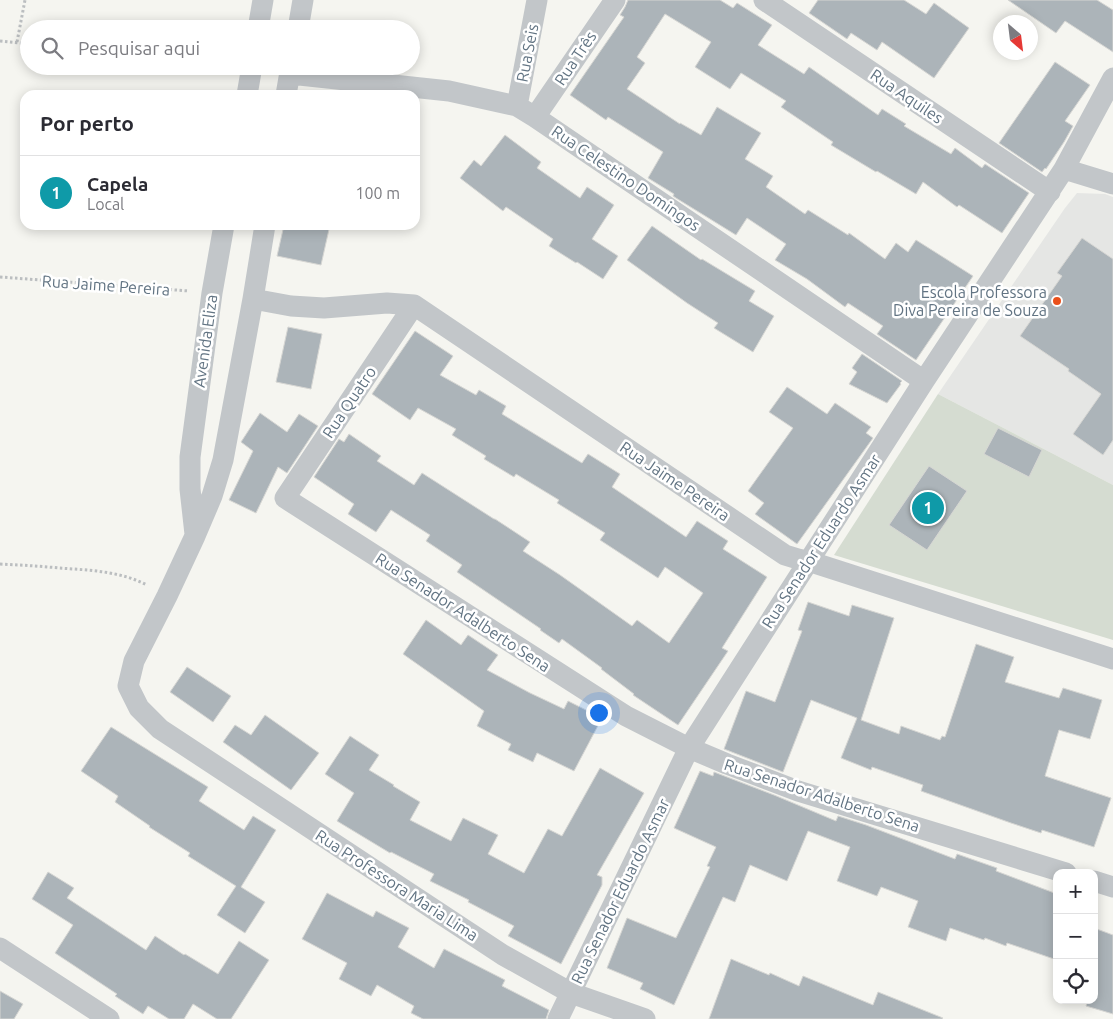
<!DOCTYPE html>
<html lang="pt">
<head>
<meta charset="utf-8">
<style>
	:root { --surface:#fff; --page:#f2f2f3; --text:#2b2b33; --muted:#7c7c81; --line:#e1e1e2; --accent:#1a73e8 }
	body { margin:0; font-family:Ubuntu,sans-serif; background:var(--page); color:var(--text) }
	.controls { position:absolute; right:15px; bottom:15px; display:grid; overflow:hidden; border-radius:10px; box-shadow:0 2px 12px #0003 }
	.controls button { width:45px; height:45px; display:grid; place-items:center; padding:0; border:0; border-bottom:1px solid var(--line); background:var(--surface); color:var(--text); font:25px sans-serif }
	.compass { position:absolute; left:993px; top:15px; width:45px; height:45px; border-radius:50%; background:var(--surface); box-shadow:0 2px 12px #0003; rotate:152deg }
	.you { position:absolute; left:598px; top:712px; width:18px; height:18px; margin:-12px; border:4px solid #fff; border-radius:50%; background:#1a73e8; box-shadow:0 0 0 8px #1a73e833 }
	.badge { display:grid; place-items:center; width:32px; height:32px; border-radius:50%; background:var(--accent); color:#fff; font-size:16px; font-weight:700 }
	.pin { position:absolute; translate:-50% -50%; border:2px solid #fff; box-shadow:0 1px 5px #0006 }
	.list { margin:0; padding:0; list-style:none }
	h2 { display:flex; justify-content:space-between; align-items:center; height:65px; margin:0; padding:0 20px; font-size:21px }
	h2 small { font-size:16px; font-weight:400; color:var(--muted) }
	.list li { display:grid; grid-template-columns:32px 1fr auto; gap:15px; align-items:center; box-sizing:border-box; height:75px; padding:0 20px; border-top:1px solid var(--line) }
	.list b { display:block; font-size:19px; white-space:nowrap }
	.list p { margin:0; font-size:16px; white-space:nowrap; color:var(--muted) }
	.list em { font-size:16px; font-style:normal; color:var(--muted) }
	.icon { flex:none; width:28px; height:28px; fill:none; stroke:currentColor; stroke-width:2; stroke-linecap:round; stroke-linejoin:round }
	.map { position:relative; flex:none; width:1113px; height:1019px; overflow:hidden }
	.search { position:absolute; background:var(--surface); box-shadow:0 2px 12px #0003; left:20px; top:20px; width:400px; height:55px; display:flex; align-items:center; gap:12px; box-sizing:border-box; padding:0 18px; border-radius:28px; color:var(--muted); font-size:19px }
	.panel { position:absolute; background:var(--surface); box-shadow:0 2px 12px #0003; left:20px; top:90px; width:400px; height:140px; border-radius:15px }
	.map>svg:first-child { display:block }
	.built { fill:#e5e6e4 }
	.green { fill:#d5dcd1 }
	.building { fill:#acb4b9; stroke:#d6d6d3 }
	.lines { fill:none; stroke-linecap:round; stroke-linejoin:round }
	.path { stroke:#bbbec0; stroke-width:3; stroke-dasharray:2.5 2.5; stroke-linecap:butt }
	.street { stroke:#c2c6c9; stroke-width:21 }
	.poi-dot { fill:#ea501b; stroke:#fff; stroke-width:2 }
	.labels { text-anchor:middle; stroke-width:5; stroke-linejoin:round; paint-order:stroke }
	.street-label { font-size:16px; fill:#627483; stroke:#fff }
	.poi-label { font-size:16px; fill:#627483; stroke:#fff; text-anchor:end }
</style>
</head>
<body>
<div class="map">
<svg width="1113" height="1019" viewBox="0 0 1113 1019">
	<rect width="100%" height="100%" fill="#f5f5f0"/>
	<path class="built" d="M1077,193L1105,194L1113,197V485L938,394L1065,208Z"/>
	<path class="green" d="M938,394L1113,485V640L834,555Z"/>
	<path class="building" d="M628,0H720L733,8L737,3L772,25L758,45L804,74L809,67L878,115L882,109L906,124L904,126L951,154L955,148L982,168L985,164L1029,193L1002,233L959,205L957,207L923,182L916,194L877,171L876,172L831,145L833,142L781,107L786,101L741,73L730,89L695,67L711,42L665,14L637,57L645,63L627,89L680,124V123L701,135L717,107L761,133L745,159L773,176L766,187L805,214L808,210L848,235L849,233L885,259L896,243L908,252L916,240L973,276L916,360L877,334L883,326L848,303L845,307L807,279L775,260L786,244L747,218L736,235L676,198L673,196L674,194L648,178L663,152L608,117L606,120L570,95L624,17L620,15L625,7Z
		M818,0H904L926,14L934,3L969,28L934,78L882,42L877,50L851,33L847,39L809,13Z
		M1008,0H1097L1113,10V52L1065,21L1056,33Z
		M1055,62L1090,85L1065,121L1073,126L1064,142L1046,169L1045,168L1042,172L999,143Z
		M505,135L541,162L537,168L580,198L587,187L614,205L592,239L618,256L603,279L577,262L576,263L549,246L553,239L506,207L503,211L460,178L474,160L481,166Z
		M284,225H330L321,265L277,256Z
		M652,226L701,260L702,259L755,291L749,301L774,316L753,352L714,328L718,323L687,303L627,260Z
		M1082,238L1113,259V440L1103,455L1073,434L1101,394L1068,371L1069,369L1020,336L1062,276L1057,273Z
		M288,327L322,334L311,389L276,382Z
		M415,331L453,356L440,375L476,395L479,390L506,406L502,414L582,463L588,454L620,474L612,487L686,537L697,521L728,541L723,549L767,577L722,648L728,651L678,725L633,695L634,694L601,669L602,668L562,639L559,643L540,630L541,629L457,572L462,565L426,541L430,535L391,510L376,532L348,514L354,504L314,477L339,439L344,442L349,434L381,456L377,461L414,485L422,473L494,519H495L530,542L523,551L560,575L632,626L637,620L669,643L703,593L665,567L658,578L600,540L605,533L557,503L559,500L516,474L514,477L484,459L486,456L452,435L456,429L418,408L410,420L372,394Z
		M862,354L902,381L900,383L901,384L887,403L849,384L857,372L852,368Z
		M787,387L827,414L835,403L871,427L866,433L873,438L797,544L755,514L764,503L748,491L793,428L769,412Z
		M260,413L287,432L299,414L318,426L287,473L278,467L256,513L229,500L253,451L241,442Z
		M998,428L1042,450L1029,477L984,454Z
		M929,466L967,491L927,550L889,525Z
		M808,602L849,616L852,605L894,618L861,720L899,734L901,726L940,740L942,736L945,737L976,644L1014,657L1005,682L1059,698L1063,688L1102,700L1090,739L1059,730L1045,776L1111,798L1094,847L1042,830L1041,833L1011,823L921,791L923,785L872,767L871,770L841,758L857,718L811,700L783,772L724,749L746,691L775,702L802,631L798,630Z
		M426,620L461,645L468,635L498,655L487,670L530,693L564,709L568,701L602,718L574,771L537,753L533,762L508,750L511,744L477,726L484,711L403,654Z
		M187,667L231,696L213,722L170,692Z
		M265,715L319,753L291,790L223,742L235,725L251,735Z
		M111,727L208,787L199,801L244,830L253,816L276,830L241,887L265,902L245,933L217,915L236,886L188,856L190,853L149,827L150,826L115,802L118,796L81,771Z
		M350,736L379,755L369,770L394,785L393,786L420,802L410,820L451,841L463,818L498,835L488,854L524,873L548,829L562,836L600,768L644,793L597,875L602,877V885L561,964L508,936L514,926L468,902L469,900L430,881L434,874L391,852L390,853L337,821L354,793L325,774Z
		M700,771L713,776L714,772L774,795L836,821L838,816L866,825L955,859L957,854L997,868L996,871L1057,894V960L1007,943L1006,946L985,938L984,940L950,928L946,941L908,927L918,901L881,887L877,896L837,881L850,847L808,831L787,881L750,865L735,902L723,897L674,1005L640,989L643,983L607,968L627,918L676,938L710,867L707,866L716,847L674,828Z
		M48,872L74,888L67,898L146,950L155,936L184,955L185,954L218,974L239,941L269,960L231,1019H217L193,1004L184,1019H169L148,1006L143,1014L115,996L117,994L55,953L73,925L32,899Z
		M327,893L373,917L376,911L409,928L398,947L434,968L444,949L505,980L502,986L549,1010L546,1019H423L411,1013L414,1006L377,985L371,996L339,979L347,963L302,939Z
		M1094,928L1113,935V1014L1086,1006L1088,1000H1094V979L1096,974H1094Z
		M731,959L769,975L770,973L799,986L803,976L873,1005L878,992L943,1018L942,1019H709Z
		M0,991L23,1004L14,1019H0Z"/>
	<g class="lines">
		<path class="path" d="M0,41L29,44
			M17,42L25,0
			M0,277L189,291
			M0,564C20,565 39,566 59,568C88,570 120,571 147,585"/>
		<path class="street" d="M764,0L1050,192
			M258,29L263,0
			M298,29L303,0
			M290,74L449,91L517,106L535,117L924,381
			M247,95L252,66
			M286,95L291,66
			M517,106L537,0
			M535,117L615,0
			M1064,169L1113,184
			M265,225L253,299L223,460L212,496L195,536L167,596L134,661L128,686L139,708L160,729L503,955L571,993L645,1019
			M253,299L291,306L324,308L387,303L414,305L785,555L798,559L808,561L1113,659
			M414,305L285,498L626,716L689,748L727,764L798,791L1066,873
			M195,534L190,489V457L212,293L224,225
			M1094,881L1113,887
			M0,948L109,1019
			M558,1019L689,748L924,381L1064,169L1113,78"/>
	</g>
	<circle class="poi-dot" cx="1057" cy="301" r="5"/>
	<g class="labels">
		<g class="street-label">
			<text transform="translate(527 53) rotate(-79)" y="6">Rua Seis</text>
			<text transform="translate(575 58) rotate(-56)" y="6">Rua Três</text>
			<text transform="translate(907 96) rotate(34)" y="6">Rua Aquiles</text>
			<text transform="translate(626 178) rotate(34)" y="6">Rua Celestino Domingos</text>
			<text transform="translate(106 285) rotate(4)" y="6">Rua Jaime Pereira</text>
			<text transform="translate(205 341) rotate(-82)" y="6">Avenida Eliza</text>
			<text transform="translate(349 402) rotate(-56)" y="6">Rua Quatro</text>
			<text transform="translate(675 481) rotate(34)" y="6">Rua Jaime Pereira</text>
			<text transform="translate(821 541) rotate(-57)" y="6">Rua Senador Eduardo Asmar</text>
			<text transform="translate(463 612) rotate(33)" y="6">Rua Senador Adalberto Sena</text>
			<text transform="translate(822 795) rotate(18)" y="6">Rua Senador Adalberto Sena</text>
			<text transform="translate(397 885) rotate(33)" y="6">Rua Professora Maria Lima</text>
			<text transform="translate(620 891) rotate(-64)" y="6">Rua Senador Eduardo Asmar</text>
		</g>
		<g class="poi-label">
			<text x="1047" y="298">Escola Professora<tspan x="1047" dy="18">Diva Pereira de Souza</tspan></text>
		</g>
	</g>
</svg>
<div class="controls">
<button>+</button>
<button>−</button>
<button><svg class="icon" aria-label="locate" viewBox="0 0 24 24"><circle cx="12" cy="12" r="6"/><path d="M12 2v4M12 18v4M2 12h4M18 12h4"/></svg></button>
</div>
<svg class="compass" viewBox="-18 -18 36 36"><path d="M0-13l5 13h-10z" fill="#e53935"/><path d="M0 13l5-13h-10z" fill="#7c7c81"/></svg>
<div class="you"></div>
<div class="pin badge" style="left:928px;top:508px;background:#0f9aa8">1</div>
<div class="search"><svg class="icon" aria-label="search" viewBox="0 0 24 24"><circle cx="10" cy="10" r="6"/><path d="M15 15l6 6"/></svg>Pesquisar aqui</div>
<section class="panel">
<h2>Por perto<small></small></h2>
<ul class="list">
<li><span class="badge" style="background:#0f9aa8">1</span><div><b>Capela</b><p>Local</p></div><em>100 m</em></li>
</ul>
</section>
</div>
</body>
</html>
